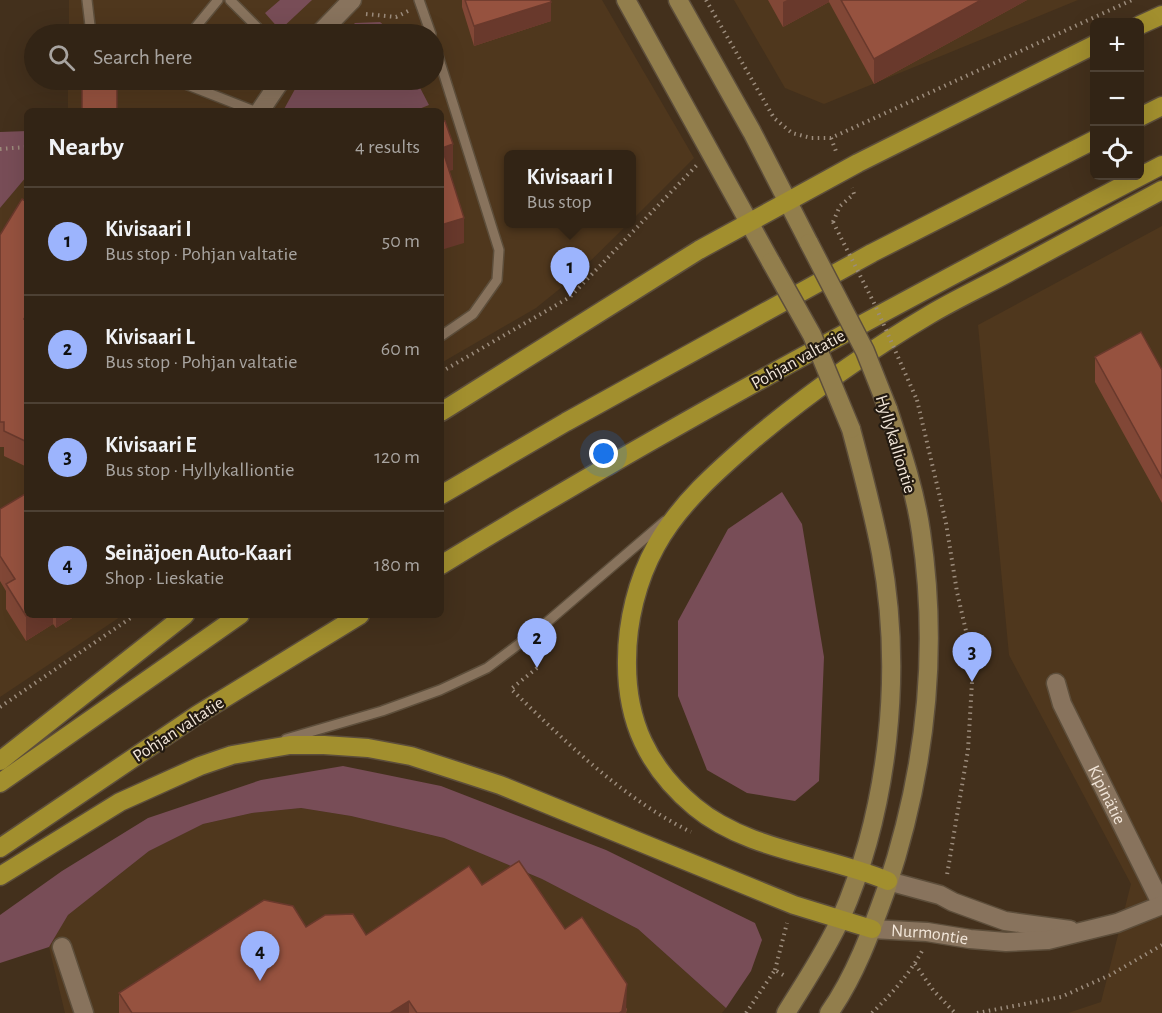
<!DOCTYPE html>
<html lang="en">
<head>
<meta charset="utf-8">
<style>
	:root { --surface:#322415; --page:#3a2c1e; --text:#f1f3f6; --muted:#a8a4a0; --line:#4d4134; --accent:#9cb4fd }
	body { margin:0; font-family:"Alegreya Sans",sans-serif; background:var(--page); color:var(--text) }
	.controls { position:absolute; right:18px; top:18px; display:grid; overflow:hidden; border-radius:9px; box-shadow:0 6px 24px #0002 }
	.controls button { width:54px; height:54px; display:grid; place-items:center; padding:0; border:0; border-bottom:2px solid var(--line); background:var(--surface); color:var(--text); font:30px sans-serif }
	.you { position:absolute; left:604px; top:454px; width:21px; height:21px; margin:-15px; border:4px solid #fff; border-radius:50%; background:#1a73e8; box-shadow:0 0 0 9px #1a73e833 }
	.badge { display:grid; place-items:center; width:39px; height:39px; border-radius:50%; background:var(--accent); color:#111; font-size:20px; font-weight:700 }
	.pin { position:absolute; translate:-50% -50px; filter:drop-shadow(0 2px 3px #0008) }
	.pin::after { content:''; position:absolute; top:32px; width:21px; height:18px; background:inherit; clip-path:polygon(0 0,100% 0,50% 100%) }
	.popup { position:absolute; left:504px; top:150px; width:132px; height:78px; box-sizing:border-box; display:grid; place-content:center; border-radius:9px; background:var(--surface); filter:drop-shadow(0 2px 4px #0005); font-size:20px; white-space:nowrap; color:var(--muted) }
	.popup b { font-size:22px; color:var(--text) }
	.popup::after { content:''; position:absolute; left:50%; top:100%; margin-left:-12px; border:12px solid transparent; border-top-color:var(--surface) }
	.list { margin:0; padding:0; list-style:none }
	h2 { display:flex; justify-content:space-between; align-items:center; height:78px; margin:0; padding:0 24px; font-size:26px }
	h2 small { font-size:20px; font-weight:400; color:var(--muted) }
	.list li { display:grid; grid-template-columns:39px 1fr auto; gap:18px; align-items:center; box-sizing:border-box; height:108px; padding:0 24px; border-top:2px solid var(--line) }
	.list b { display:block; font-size:22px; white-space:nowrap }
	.list p { margin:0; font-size:20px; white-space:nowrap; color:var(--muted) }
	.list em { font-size:20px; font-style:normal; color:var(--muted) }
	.icon { flex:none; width:33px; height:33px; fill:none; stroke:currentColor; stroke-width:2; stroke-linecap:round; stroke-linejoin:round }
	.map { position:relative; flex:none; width:1162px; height:1013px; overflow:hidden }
	.search { position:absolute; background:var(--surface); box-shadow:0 6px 24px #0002; left:24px; top:24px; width:420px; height:66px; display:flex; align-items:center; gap:15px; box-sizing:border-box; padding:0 21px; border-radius:33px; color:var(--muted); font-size:22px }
	.panel { position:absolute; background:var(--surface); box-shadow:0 6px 24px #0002; left:24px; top:108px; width:420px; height:510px; border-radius:9px }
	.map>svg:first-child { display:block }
	.built { fill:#4f371d }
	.green { fill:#784d57 }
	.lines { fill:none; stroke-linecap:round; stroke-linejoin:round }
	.service-casing { stroke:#5d4e3b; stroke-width:12 }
	.minor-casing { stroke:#5d4e3b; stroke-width:21 }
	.tertiary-casing { stroke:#5d4e3b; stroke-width:21 }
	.secondary-casing { stroke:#5d4e3b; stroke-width:21 }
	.trunk-casing { stroke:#5d4e3b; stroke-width:21 }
	.path { stroke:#9c8c7c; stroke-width:4; stroke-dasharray:1.5 4.5; stroke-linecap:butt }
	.service { stroke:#88735d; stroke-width:9 }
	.minor { stroke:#88735d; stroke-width:18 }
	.tertiary { stroke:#88735d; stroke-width:18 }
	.secondary { stroke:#927e4c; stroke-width:18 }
	.trunk { stroke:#a28f2e; stroke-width:18 }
	.secondary-bridge-casing { stroke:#5d4e3b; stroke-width:21; stroke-linecap:butt }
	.path-bridge { stroke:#9c8c7c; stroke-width:4; stroke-dasharray:1.5 4.5; stroke-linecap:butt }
	.secondary-bridge { stroke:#927e4c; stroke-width:18 }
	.wall { fill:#814736 }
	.shaded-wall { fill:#69392c }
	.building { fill:#96523f; stroke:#69392c; stroke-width:1.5 }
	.labels { text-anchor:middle; stroke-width:4.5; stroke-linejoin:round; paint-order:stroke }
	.street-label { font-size:18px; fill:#f2e6d9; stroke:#231a11 }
</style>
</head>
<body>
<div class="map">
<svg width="1162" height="1013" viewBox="0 0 1162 1013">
	<rect width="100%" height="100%" fill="#43301c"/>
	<path class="built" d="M69,0H602L694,158L632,220V154H508V224H628L573,278L536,308L441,363V111H68V80H434V34H69Z
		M734,0H1078L824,104L785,88Z
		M27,176V615H123L0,697V208Z
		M1162,226V1013H1068L1101,1002L1131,884L1009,655L978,325Z
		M301,808L351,816L444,838L542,879L638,929L726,1008L722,1013H65L49,947L68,915L149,851L203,824L252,813Z"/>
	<path class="green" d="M280,0H312L280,30L265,13Z
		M380,22L394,34H344L355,23Z
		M300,80H416L429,105L414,111H283Z
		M27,131V176L0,208V132Z
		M782,492L802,524L824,657L819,781L795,801L747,793L707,770L678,696V621L728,529Z
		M343,766L441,786L606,850L755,923L762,940L751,971L726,1008L638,929L542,879L444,838L351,816L301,808L252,813L203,824L149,851L68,915L49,947L0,963V915L62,871L148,818L261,780Z"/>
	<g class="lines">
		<g class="service-casing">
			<path id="service" d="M87,0L91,34
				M230,0L264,34
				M419,0L431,34
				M190,34L218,0
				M434,43L499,250L497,280L473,314L441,336
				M175,80L254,111
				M286,739L382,711L440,690L487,668L539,629L665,521"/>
		</g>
		<g class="minor-casing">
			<g id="minor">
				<path d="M319,34L352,0"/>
				<path d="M260,111L281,80"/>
				<path id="s1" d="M1056,683L1062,704L1162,905"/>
				<path d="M62,947L84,1013"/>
			</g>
		</g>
		<g class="tertiary-casing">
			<g id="tertiary">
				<path d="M888,881L940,895L953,902L1005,921L1070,930"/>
				<path id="s2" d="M872,929L927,932L970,939L1006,942L1048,940L1117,923L1162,905"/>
			</g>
		</g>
		<g class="secondary-casing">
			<path id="secondary" d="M626,0L771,262
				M678,0L752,132L809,243
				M786,1013C805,982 826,951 841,918C889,808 903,672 881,553C873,511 862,470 851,429
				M829,1013C855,976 871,932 886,890C925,774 939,653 921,532C915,490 901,449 888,409"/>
		</g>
		<g class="trunk-casing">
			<path id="trunk" d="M1140,25L1162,15
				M1140,117L1162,106
				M441,412L699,250L858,163L1094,45
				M441,495L566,422L872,253L1094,140
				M441,565C675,422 919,292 1162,165
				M0,761L185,615
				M0,783L240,615
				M0,848L197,715L360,615
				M0,876L120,802L200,766L232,755L290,745H324L368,748L411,756L500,785L794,905L872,929
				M888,881C827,855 748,851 695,807C648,768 626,721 627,660C627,622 637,580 656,546C679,504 718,470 754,439C808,394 868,351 929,315C954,300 982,287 1008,273C1059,245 1111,218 1162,190"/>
		</g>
		<path class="path" d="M706,0L774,118L792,133L811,138H831L1132,0
			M366,14L396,17L408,11
			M293,34L299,28
			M831,138L837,154
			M0,149L27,147
			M833,222L840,206L854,194L852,188
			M441,372L570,297L697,165
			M917,400L946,523L957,592L966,631L972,682L968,750L947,875
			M537,668L511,689C566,742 622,798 691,832
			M0,707L135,615
			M915,964L933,990L955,1013
			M775,970L787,923
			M746,1013L775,970L785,976
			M872,1013C891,994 909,975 922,951
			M977,1013L1061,997L1110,975L1162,945"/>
		<use href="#service" class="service"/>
		<use href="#minor" class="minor"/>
		<use href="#tertiary" class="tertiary"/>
		<use href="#secondary" class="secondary"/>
		<use href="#trunk" class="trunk"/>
		<g class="secondary-bridge-casing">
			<path id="secondary-bridge" d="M809,243L865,351L888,409
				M771,262L812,335L851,429"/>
		</g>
		<path class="path-bridge" d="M833,222L875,305L917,400"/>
		<use href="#secondary-bridge" class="secondary-bridge"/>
	</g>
	<path class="wall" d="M462,0H550L551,21L474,46L462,7Z
		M768,0H1027L874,84L829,2L783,27Z
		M27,202V467L4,456V447H0V235Z
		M1095,357L1162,370V503L1095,382Z
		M0,509L27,615H77L56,628L53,624L26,641L6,609V591L0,581Z
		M482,885L565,929L627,1009L626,1013H119V993L306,927L366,935Z"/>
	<path class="shaded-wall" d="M787,0H829V2L783,27V2Z
		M981,0H1027L874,84V59Z
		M551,2V21L474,46V26Z
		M453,144V170L442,173V148Z
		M464,218V243L441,250V225Z
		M28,615H53V624L26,641V616Z
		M56,615H77L56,628Z
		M627,984L626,1013H619Z
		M409,1001V1013H390Z"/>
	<path class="building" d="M465,0H550L551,2L474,26Z
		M841,0H981L874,59Z
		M82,80L117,81V111H82Z
		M445,121L453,144L442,148L464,218L441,225V122Z
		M22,199L27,202V314L24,319L27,321V442L4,431V422H0V235Z
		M1141,332L1162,370V478L1095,357Z
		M25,494L27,497L28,615L26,616L6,584L15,579L0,556V509Z
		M519,861L565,929L582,917L627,984L622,1011L619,1013H417L409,1001L390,1013H132L119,993L264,900L293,906L306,927L325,915L353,914L366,935L469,866L482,885Z"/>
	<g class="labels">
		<g class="street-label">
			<text transform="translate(798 359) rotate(-29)" y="6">Pohjan valtatie</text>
			<text transform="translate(896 444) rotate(73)" y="6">Hyllykalliontie</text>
			<text transform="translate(178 729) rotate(-33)" y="6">Pohjan valtatie</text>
			<text dy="6" stroke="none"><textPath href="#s1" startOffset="123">Kipinätie</textPath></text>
			<text dy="6" stroke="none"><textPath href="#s2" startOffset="58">Nurmontie</textPath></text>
		</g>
	</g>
</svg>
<div class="controls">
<button>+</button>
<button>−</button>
<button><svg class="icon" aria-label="locate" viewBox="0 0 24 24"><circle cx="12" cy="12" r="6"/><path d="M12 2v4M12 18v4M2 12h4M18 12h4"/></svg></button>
</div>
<div class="you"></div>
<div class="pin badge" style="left:570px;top:297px">1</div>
<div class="popup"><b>Kivisaari I</b>Bus stop</div>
<div class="pin badge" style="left:537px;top:668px">2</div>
<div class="pin badge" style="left:972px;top:682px">3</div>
<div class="pin badge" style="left:260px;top:981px">4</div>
<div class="search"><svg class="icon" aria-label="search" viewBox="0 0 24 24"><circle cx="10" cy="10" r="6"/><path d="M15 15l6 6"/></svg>Search here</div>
<section class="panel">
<h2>Nearby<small>4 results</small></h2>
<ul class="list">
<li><span class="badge">1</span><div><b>Kivisaari I</b><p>Bus stop · Pohjan valtatie</p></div><em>50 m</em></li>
<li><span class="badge">2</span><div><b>Kivisaari L</b><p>Bus stop · Pohjan valtatie</p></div><em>60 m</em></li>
<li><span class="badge">3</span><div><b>Kivisaari E</b><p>Bus stop · Hyllykalliontie</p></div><em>120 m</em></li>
<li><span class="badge">4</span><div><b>Seinäjoen Auto-Kaari</b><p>Shop · Lieskatie</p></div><em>180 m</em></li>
</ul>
</section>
</div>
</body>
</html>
